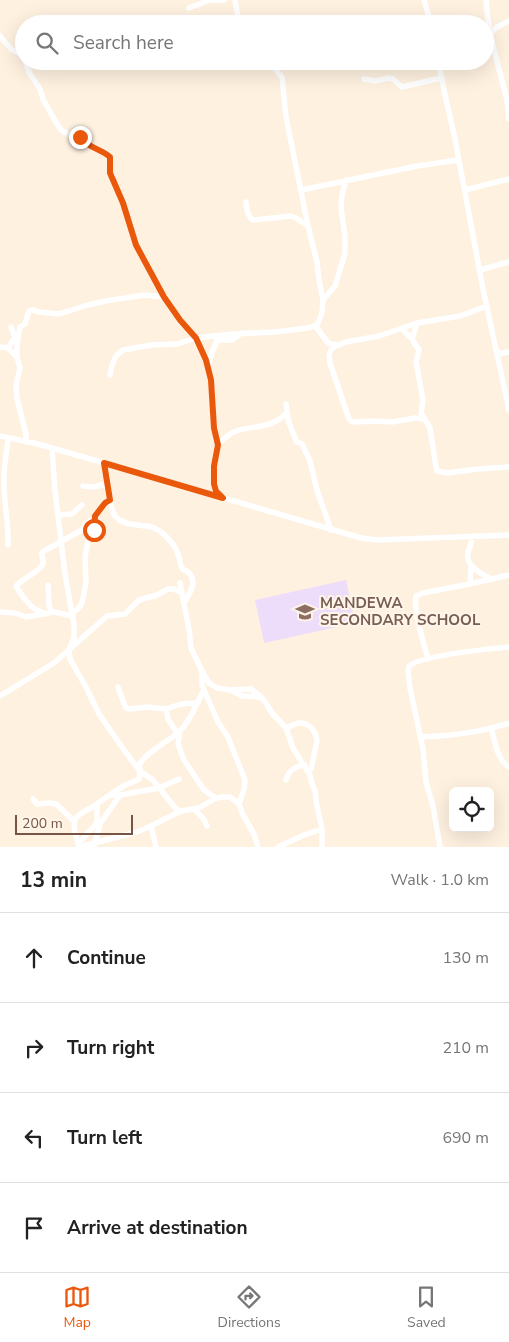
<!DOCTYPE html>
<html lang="en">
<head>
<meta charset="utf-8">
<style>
	:root { --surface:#fff; --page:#f2f2f2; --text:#222; --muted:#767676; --line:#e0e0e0; --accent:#ea580c }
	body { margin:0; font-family:"Nunito Sans",sans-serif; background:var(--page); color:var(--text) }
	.controls { position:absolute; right:15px; bottom:15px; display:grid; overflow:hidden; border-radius:8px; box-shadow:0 5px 20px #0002 }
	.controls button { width:45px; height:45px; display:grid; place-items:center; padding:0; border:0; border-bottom:1px solid var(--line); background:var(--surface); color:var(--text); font:25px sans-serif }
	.scale { position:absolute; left:15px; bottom:12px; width:118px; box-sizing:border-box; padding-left:5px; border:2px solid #765546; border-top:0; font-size:14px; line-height:18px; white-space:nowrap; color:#765546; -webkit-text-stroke:4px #fff5e8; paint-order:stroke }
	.stop { position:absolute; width:15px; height:15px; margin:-11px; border:4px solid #ea580c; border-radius:50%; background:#fff }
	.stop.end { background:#ea580c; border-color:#fff; box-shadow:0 1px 5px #0008 }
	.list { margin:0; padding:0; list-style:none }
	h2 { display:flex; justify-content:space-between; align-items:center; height:65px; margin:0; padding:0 20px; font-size:21px }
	h2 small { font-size:16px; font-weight:400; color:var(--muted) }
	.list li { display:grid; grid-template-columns:32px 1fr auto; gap:15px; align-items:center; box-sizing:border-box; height:90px; padding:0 20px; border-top:1px solid var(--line) }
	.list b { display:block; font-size:19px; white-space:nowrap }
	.list em { font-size:16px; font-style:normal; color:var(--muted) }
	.icon { flex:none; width:28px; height:28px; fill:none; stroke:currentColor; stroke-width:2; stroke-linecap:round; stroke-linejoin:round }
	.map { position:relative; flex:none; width:509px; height:847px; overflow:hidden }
	.search { position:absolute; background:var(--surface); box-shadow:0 5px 20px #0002; left:15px; right:15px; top:15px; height:55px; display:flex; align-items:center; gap:12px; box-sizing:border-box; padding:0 18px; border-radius:28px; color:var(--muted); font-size:19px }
	.sheet { height:425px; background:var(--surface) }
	nav { display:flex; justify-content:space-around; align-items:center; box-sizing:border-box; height:70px; border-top:1px solid var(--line); background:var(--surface); font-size:14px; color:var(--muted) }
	nav a { display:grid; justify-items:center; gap:2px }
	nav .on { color:var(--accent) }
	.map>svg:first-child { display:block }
	.education { fill:#eeddfa }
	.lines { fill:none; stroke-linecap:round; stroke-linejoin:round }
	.minor { stroke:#fff; stroke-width:5.5 }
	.route { stroke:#ea580c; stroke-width:6 }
	.labels { text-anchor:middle; stroke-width:4; stroke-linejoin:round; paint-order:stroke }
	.education-label { font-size:15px; font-weight:bold; fill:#785e54; stroke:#fff5e8; text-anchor:start }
</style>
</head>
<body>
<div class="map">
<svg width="509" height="847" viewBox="0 0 509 847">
	<rect width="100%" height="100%" fill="#fef1e0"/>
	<path class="education" d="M346,580L355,623L264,643L255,600Z"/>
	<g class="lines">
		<path class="minor" d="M235,0L239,24
			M424,0L431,24
			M486,0C488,33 498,64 506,96C508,104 508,112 509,119
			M189,8L210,0H224
			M490,34L497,27L509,21
			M0,36L11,49L19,53L24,58
			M25,61L30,74L40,89L43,99L54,119L61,130L68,134L79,136L89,146L106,154L110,157V173L123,203L136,245L164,297L180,320L196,338L206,360L211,380L214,428L218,445L214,466V484L216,491L221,497
			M438,61L445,95L455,139L483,289L509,410
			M364,79L375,81L389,78L393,79L402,87L441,78
			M301,190L417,166L458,160
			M465,190L509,179
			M246,202C247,208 247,216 253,220L291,216L296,218L308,226
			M480,270L509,262
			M323,300L335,286L345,253V237L341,207L342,195L346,180
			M317,325V328L328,343L337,345
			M402,329L412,339L419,350L416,362L423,400L421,413L430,428L436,468L437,471L447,473L478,469L509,467
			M412,339L417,323
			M217,340H232L242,333
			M0,347L8,348L17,357
			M8,348L15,337L11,327
			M497,354L509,352
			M208,366L212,352L220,335
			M110,375L112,365L116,356L123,350L151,345L177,344L196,338L233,334L274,332L308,328L317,325L320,318L322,312L323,300L319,280L317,262L308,226L286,117L282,77L276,70L264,61
			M286,404L288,420L295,438L297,442L302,444L310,461L317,490L331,530
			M425,419L415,418L392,422L376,421L352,422L349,419L330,363L329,355L332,348L346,342L379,336L417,323L460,316L487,306
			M0,436L34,443L80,456L361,538L377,540L509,535
			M8,438C7,451 4,464 4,477C3,500 9,522 8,545
			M26,442V434L17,399L16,386L20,368L17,357V344L20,327L25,324L29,311L33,310L39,312L58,314L69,311L88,305L105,301L145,295L164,297
			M218,445C223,439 229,434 236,431C255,425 273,429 287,412
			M52,448L55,491L65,574L74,625V637L69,650L70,659L86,687L99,714L124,750L140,771L153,780L176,809L181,811
			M104,463C105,474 110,509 115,516C127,530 148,521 161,532C169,538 176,547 179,557C180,560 180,565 182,568C185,572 184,569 188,572C199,582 189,594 184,603
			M83,486L93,487L107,484
			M58,515L72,514L82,505
			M472,538C472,544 469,547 468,553C465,566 482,574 491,579
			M180,583L189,629L191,648L202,671L209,683L217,688L231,690L242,696L260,697L264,700L272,713L286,728L293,748L310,775L312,784L315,791L317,806L322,829V847
			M470,584L471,565
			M48,585L49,605L51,612
			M0,612L15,613L26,617L54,612L73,616
			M72,613L79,608L82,603L86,583L85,557L89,536L94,530V518
			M45,614L33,608L23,597L16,586C21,579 40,572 43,564C44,560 41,556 42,552L82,530L87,523L94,518L105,503L110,500
			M428,659C424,644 413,610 416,596L423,593L470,584L509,575
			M118,687L125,706L126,708L130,709L147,707L166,709L181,704L198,703
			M204,690L218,722L228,737L245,780L244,789L239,804
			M231,690L251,689L261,697
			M0,696L54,663L107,616L125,614L139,600L157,595L168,589H174L182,593
			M166,709L168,719L177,733
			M286,728C290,727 294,724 298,723C309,722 316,731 317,741L311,769
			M491,728C495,741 497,760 509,767
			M180,731L178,744L184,760L204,790L216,798
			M420,737C450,736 481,732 509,723
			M286,780C289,770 295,766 305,765
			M112,795H120L159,788L179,779
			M33,799L37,804L49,803L56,804L74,821
			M194,809L203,818L207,826
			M97,825L100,824L120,795
			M151,826L156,847
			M78,844L95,825L97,821V804
			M94,846L100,824
			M79,847L137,832L151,826L181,811L199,808L216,798L224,797H230L239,804L243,815L254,834L258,847
			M80,847C77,840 72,827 75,820C77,815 83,812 87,810C100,803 111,793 124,786C129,783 134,782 139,779C141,774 138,769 140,764C146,752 171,740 180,731C192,719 196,703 204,690L202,685V673
			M278,847L304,835L322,829
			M440,847L433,806L426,782L423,749L410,688L408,671L409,666C422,655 489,649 509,647"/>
	</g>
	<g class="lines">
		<path class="route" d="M80,137C88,148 101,149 110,157V173L123,203L136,245L164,297L180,320L196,338L206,360L211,380L214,428L218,445L214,466V484L216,491L223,498L104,463L110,500L105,503L95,516L94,530"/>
	</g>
	<defs>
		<g id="school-bare" transform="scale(1.5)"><path d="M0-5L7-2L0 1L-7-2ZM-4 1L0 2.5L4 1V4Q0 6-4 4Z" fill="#8d6e63" stroke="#fff5e8" stroke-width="2.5" paint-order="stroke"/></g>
	</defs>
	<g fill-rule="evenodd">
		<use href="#school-bare" x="305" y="612"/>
	</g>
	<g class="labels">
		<g class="education-label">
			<text x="320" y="608">MANDEWA<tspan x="320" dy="17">SECONDARY SCHOOL</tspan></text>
		</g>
	</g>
</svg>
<div class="controls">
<button><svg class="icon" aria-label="locate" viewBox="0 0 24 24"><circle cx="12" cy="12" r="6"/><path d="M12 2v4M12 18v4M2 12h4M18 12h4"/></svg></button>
</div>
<div class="scale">200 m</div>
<div class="stop" style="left:94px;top:530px"></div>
<div class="stop end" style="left:80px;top:137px"></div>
<div class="search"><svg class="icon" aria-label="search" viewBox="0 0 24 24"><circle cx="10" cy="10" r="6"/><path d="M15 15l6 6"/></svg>Search here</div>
</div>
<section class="sheet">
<h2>13 min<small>Walk · 1.0 km</small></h2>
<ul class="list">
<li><svg class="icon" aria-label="ahead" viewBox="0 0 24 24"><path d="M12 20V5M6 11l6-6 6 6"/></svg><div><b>Continue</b></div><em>130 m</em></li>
<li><svg class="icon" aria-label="right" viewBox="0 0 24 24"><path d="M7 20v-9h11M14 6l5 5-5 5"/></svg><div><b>Turn right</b></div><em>210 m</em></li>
<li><svg class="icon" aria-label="left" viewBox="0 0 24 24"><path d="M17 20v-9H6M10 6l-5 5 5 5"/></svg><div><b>Turn left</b></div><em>690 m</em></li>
<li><svg class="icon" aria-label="arrive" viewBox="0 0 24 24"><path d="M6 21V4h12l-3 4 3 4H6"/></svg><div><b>Arrive at destination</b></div></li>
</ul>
</section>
<nav>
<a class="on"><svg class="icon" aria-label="map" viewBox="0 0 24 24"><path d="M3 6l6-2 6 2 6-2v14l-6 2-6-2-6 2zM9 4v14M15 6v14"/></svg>Map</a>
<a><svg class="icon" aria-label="directions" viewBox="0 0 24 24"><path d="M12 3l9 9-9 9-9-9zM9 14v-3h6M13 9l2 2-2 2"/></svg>Directions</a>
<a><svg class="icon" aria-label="saved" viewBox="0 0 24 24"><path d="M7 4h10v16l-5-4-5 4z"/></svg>Saved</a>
</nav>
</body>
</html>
